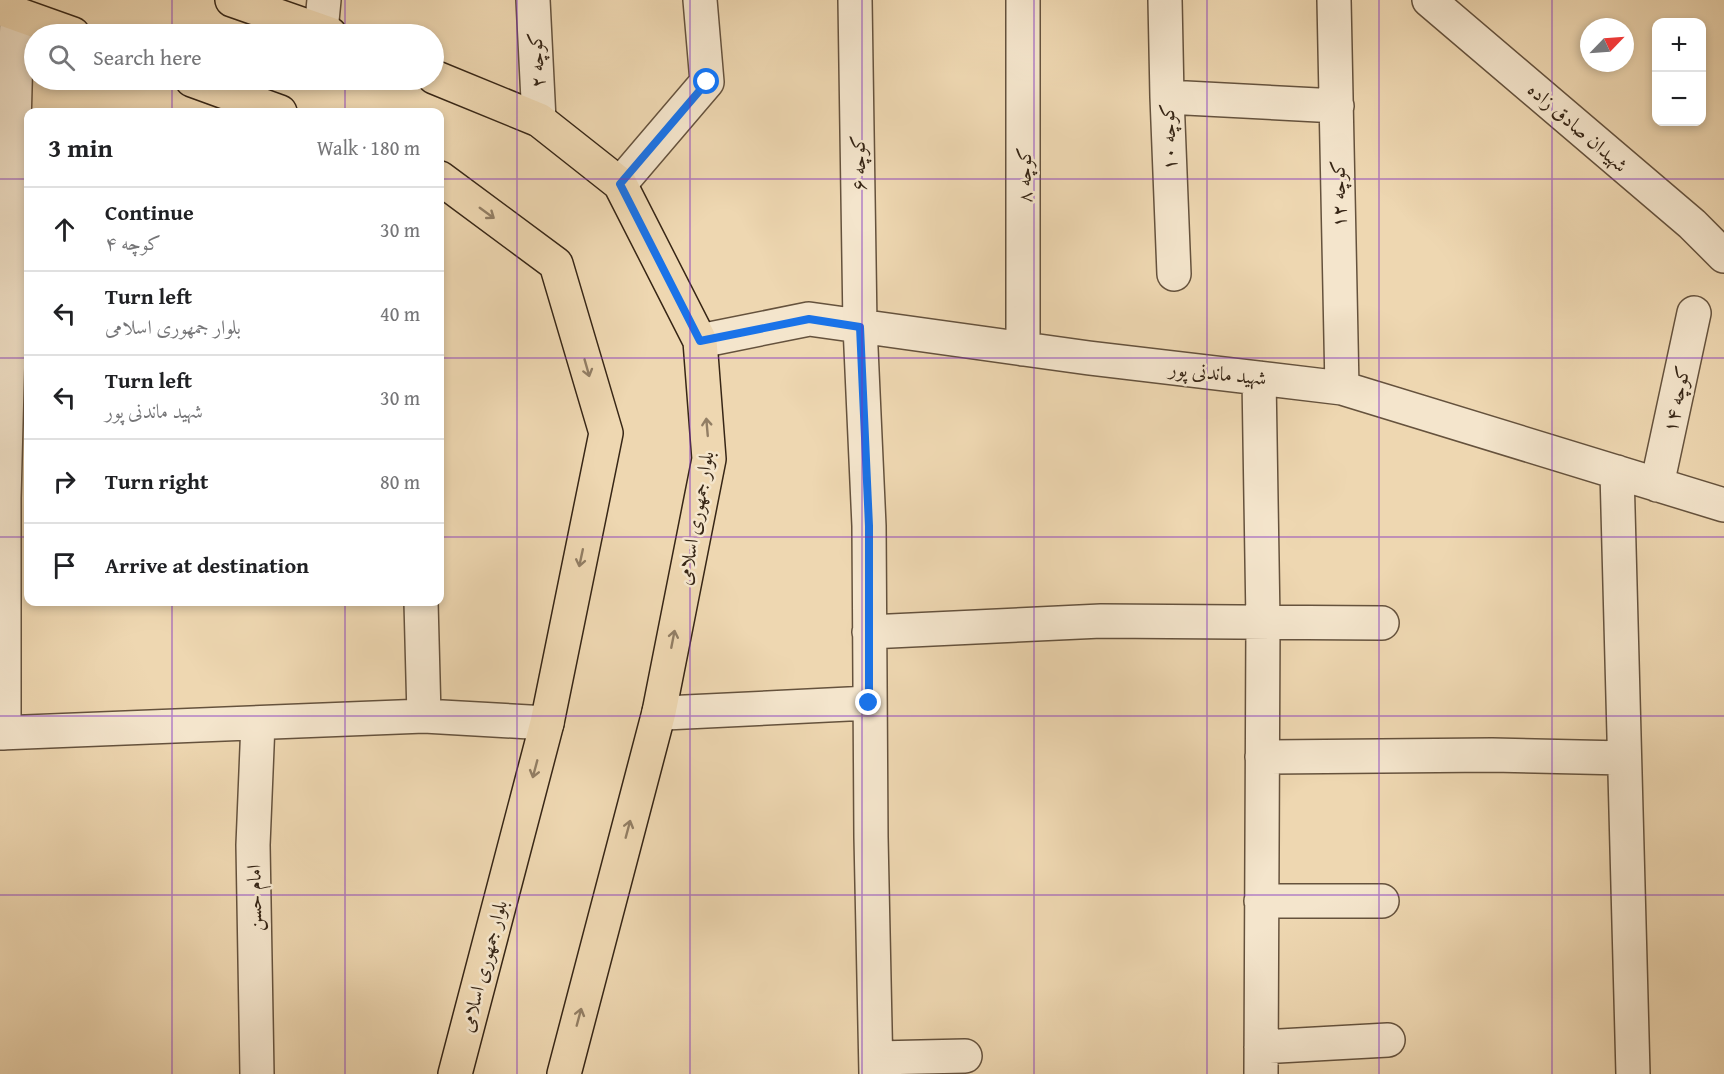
<!DOCTYPE html>
<html lang="en">
<head>
<meta charset="utf-8">
<style>
	:root { --surface:#fff; --page:#f2f2f2; --text:#202124; --muted:#757577; --line:#e0e0e0 }
	body { margin:0; font-family:"Gentium Book Plus",Amiri,serif; background:var(--page); color:var(--text) }
	.controls { position:absolute; right:18px; top:18px; display:grid; overflow:hidden; border-radius:12px; box-shadow:0 3px 9px #0003 }
	.controls button { width:54px; height:54px; display:grid; place-items:center; padding:0; border:0; border-bottom:2px solid var(--line); background:var(--surface); color:var(--text); font:30px sans-serif }
	.compass { position:absolute; left:1580px; top:18px; width:54px; height:54px; border-radius:50%; background:var(--surface); box-shadow:0 3px 9px #0003; rotate:65deg }
	.stop { position:absolute; width:18px; height:18px; margin:-14px; border:4px solid #1a73e8; border-radius:50%; background:#fff }
	.stop.end { background:#1a73e8; border-color:#fff; box-shadow:0 2px 6px #0008 }
	.list { margin:0; padding:0; list-style:none }
	h2 { display:flex; justify-content:space-between; align-items:center; height:78px; margin:0; padding:0 24px; font-size:26px }
	h2 small { font-size:20px; font-weight:400; color:var(--muted) }
	.list li { display:grid; grid-template-columns:39px 1fr auto; gap:18px; align-items:center; box-sizing:border-box; height:84px; padding:0 24px; border-top:2px solid var(--line) }
	.list b { display:block; font-size:22px; white-space:nowrap }
	.list p { margin:0; font-size:20px; white-space:nowrap; color:var(--muted) }
	.list em { font-size:20px; font-style:normal; color:var(--muted) }
	.icon { flex:none; width:33px; height:33px; fill:none; stroke:currentColor; stroke-width:2; stroke-linecap:round; stroke-linejoin:round }
	.map { position:relative; flex:none; width:1724px; height:1074px; overflow:hidden }
	.search { position:absolute; background:var(--surface); box-shadow:0 3px 9px #0003; left:24px; top:24px; width:420px; height:66px; display:flex; align-items:center; gap:15px; box-sizing:border-box; padding:0 21px; border-radius:33px; color:var(--muted); font-size:22px }
	.panel { position:absolute; background:var(--surface); box-shadow:0 3px 9px #0003; left:24px; top:108px; width:420px; height:498px; border-radius:12px }
	.map>svg:first-child { display:block }
	.lines { fill:none; stroke-linecap:round; stroke-linejoin:round }
	.minor-casing { stroke:#65523d; stroke-width:36 }
	.major-casing { stroke:#372616; stroke-width:36 }
	.minor { stroke:#f4e5cc; stroke-width:33 }
	.major { stroke:#eed7b1; stroke-width:33 }
	.oneway { stroke:#927e64 }
	.route { stroke:#1a73e8; stroke-width:8 }
	.grid { fill:none; stroke:#7b2cbf; stroke-width:1.5; stroke-opacity:0.55 }
	.labels { text-anchor:middle; stroke-width:5; stroke-linejoin:round; paint-order:stroke }
	.street-label { font-size:20px; fill:#372616; stroke:#f4e5cc }
</style>
</head>
<body>
<div class="map">
<svg width="1724" height="1074" viewBox="0 0 1724 1074">
	<rect width="100%" height="100%" fill="#eed7b1"/>
	<filter id="stains"><feTurbulence type="fractalNoise" baseFrequency=".00333" numOctaves="4"/><feColorMatrix values="0 0 0 0 .2 0 0 0 0 .09 0 0 0 0 .02 0 0 0 .5 -.17"/></filter>
	<radialGradient id="worn" r=".72"><stop offset=".6" stop-color="#630" stop-opacity="0"/><stop offset="1" stop-color="#630" stop-opacity=".3"/></radialGradient>
	<g class="lines">
		<g class="minor-casing">
			<path id="minor" d="M533,0L539,120
				M855,0L860,326L869,526L871,837L876,1074
				M1023,0V349
				M1165,0L1167,97L1174,274
				M1334,0L1342,388
				M1429,0L1692,224L1724,256
				M321,31L324,0
				M1167,97L1337,106
				M620,184L707,82L700,0
				M700,341L809,319L1089,358L1342,388L1724,505
				M1259,378L1263,621L1261,1074
				M1617,472L1633,1074
				M1657,485L1694,313
				M421,602L424,716
				M869,632L1101,621L1382,623
				M659,712L665,713L869,703
				M0,733L424,716L547,723
				M4,733V498L17,14
				M1262,757L1492,755L1624,758
				M1261,901H1382
				M1261,1047L1388,1040
				M877,1058L965,1056
				M257,1074L253,845L258,723"/>
		</g>
		<g class="major-casing">
			<path id="major" d="M232,0L330,34
				M0,8L73,34
				M434,77L539,120L620,184L700,341L709,459L659,712L564,1074
				M192,80L280,112
				M440,178L556,264L606,433L547,723L455,1074"/>
		</g>
		<use href="#minor" class="minor"/>
		<use href="#major" class="major"/>
	</g>
	<defs><path id="oneway-shaft" d="M-6 0H5M1.5-3L5.5 0L1.5 3" fill="none" stroke-width="1.6" stroke-linecap="round" stroke-linejoin="round" transform="scale(1.5)"/></defs>
	<g class="oneway">
		<use href="#oneway-shaft" transform="translate(487 213) rotate(36)"/>
		<use href="#oneway-shaft" transform="translate(587 368) rotate(74)"/>
		<use href="#oneway-shaft" transform="translate(707 427) rotate(-95)"/>
		<use href="#oneway-shaft" transform="translate(581 558) rotate(102)"/>
		<use href="#oneway-shaft" transform="translate(673 639) rotate(-79)"/>
		<use href="#oneway-shaft" transform="translate(535 769) rotate(105)"/>
		<use href="#oneway-shaft" transform="translate(628 829) rotate(-75)"/>
		<use href="#oneway-shaft" transform="translate(579 1017) rotate(-75)"/>
	</g>
	<g class="lines">
		<path class="route" d="M707,82L620,184L700,341L809,319L860,327L869,526V703"/>
	</g>
	<path class="grid" d="M172,0V34M345,0V34M517,0V1074M690,0V1074M862,0V1074M1034,0V1074M1207,0V1074M1379,0V1074M1552,0V1074M172,80V112M345,80V112M0,179H28M440,179H1724M0,358H28M440,358H1724M0,537H28M440,537H1724M172,602V1074M345,602V1074M0,716H1724M0,895H1724"/>
	<g class="labels">
		<g class="street-label">
			<text transform="translate(536 60) rotate(-93)" y="7">کوچه ۲</text>
			<text transform="translate(1578 127) rotate(41)" y="7">شهیدان صادق زاده</text>
			<text transform="translate(1168 137) rotate(-92)" y="7">کوچه ۱۰</text>
			<text transform="translate(858 163) rotate(-91)" y="7">کوچه ۶</text>
			<text transform="translate(1024 175) rotate(-90)" y="7">کوچه ۸</text>
			<text transform="translate(1338 194) rotate(-91)" y="7">کوچه ۱۲</text>
			<text transform="translate(1218 373) rotate(6)" y="7">شهید ماندنی پور</text>
			<text transform="translate(1676 399) rotate(-78)" y="7">کوچه ۱۴</text>
			<text transform="translate(695 518) rotate(-80)" y="7">بلوار جمهوری اسلامی</text>
			<text transform="translate(254 898) rotate(-91)" y="7">امام حسن</text>
			<text transform="translate(483 966) rotate(-75)" y="7">بلوار جمهوری اسلامی</text>
		</g>
	</g>
	<rect width="100%" height="100%" filter="url(#stains)"/>
	<rect width="100%" height="100%" fill="url(#worn)"/>
</svg>
<div class="controls">
<button>+</button>
<button>−</button>
</div>
<svg class="compass" viewBox="-18 -18 36 36"><path d="M0-13l5 13h-10z" fill="#e53935"/><path d="M0 13l5-13h-10z" fill="#757577"/></svg>
<div class="stop" style="left:707px;top:82px"></div>
<div class="stop end" style="left:869px;top:703px"></div>
<div class="search"><svg class="icon" aria-label="search" viewBox="0 0 24 24"><circle cx="10" cy="10" r="6"/><path d="M15 15l6 6"/></svg>Search here</div>
<section class="panel">
<h2>3 min<small>Walk · 180 m</small></h2>
<ul class="list">
<li><svg class="icon" aria-label="ahead" viewBox="0 0 24 24"><path d="M12 20V5M6 11l6-6 6 6"/></svg><div><b>Continue</b><p>کوچه ۴</p></div><em>30 m</em></li>
<li><svg class="icon" aria-label="left" viewBox="0 0 24 24"><path d="M17 20v-9H6M10 6l-5 5 5 5"/></svg><div><b>Turn left</b><p>بلوار جمهوری اسلامی</p></div><em>40 m</em></li>
<li><svg class="icon" aria-label="left" viewBox="0 0 24 24"><path d="M17 20v-9H6M10 6l-5 5 5 5"/></svg><div><b>Turn left</b><p>شهید ماندنی پور</p></div><em>30 m</em></li>
<li><svg class="icon" aria-label="right" viewBox="0 0 24 24"><path d="M7 20v-9h11M14 6l5 5-5 5"/></svg><div><b>Turn right</b></div><em>80 m</em></li>
<li><svg class="icon" aria-label="arrive" viewBox="0 0 24 24"><path d="M6 21V4h12l-3 4 3 4H6"/></svg><div><b>Arrive at destination</b></div></li>
</ul>
</section>
</div>
</body>
</html>
